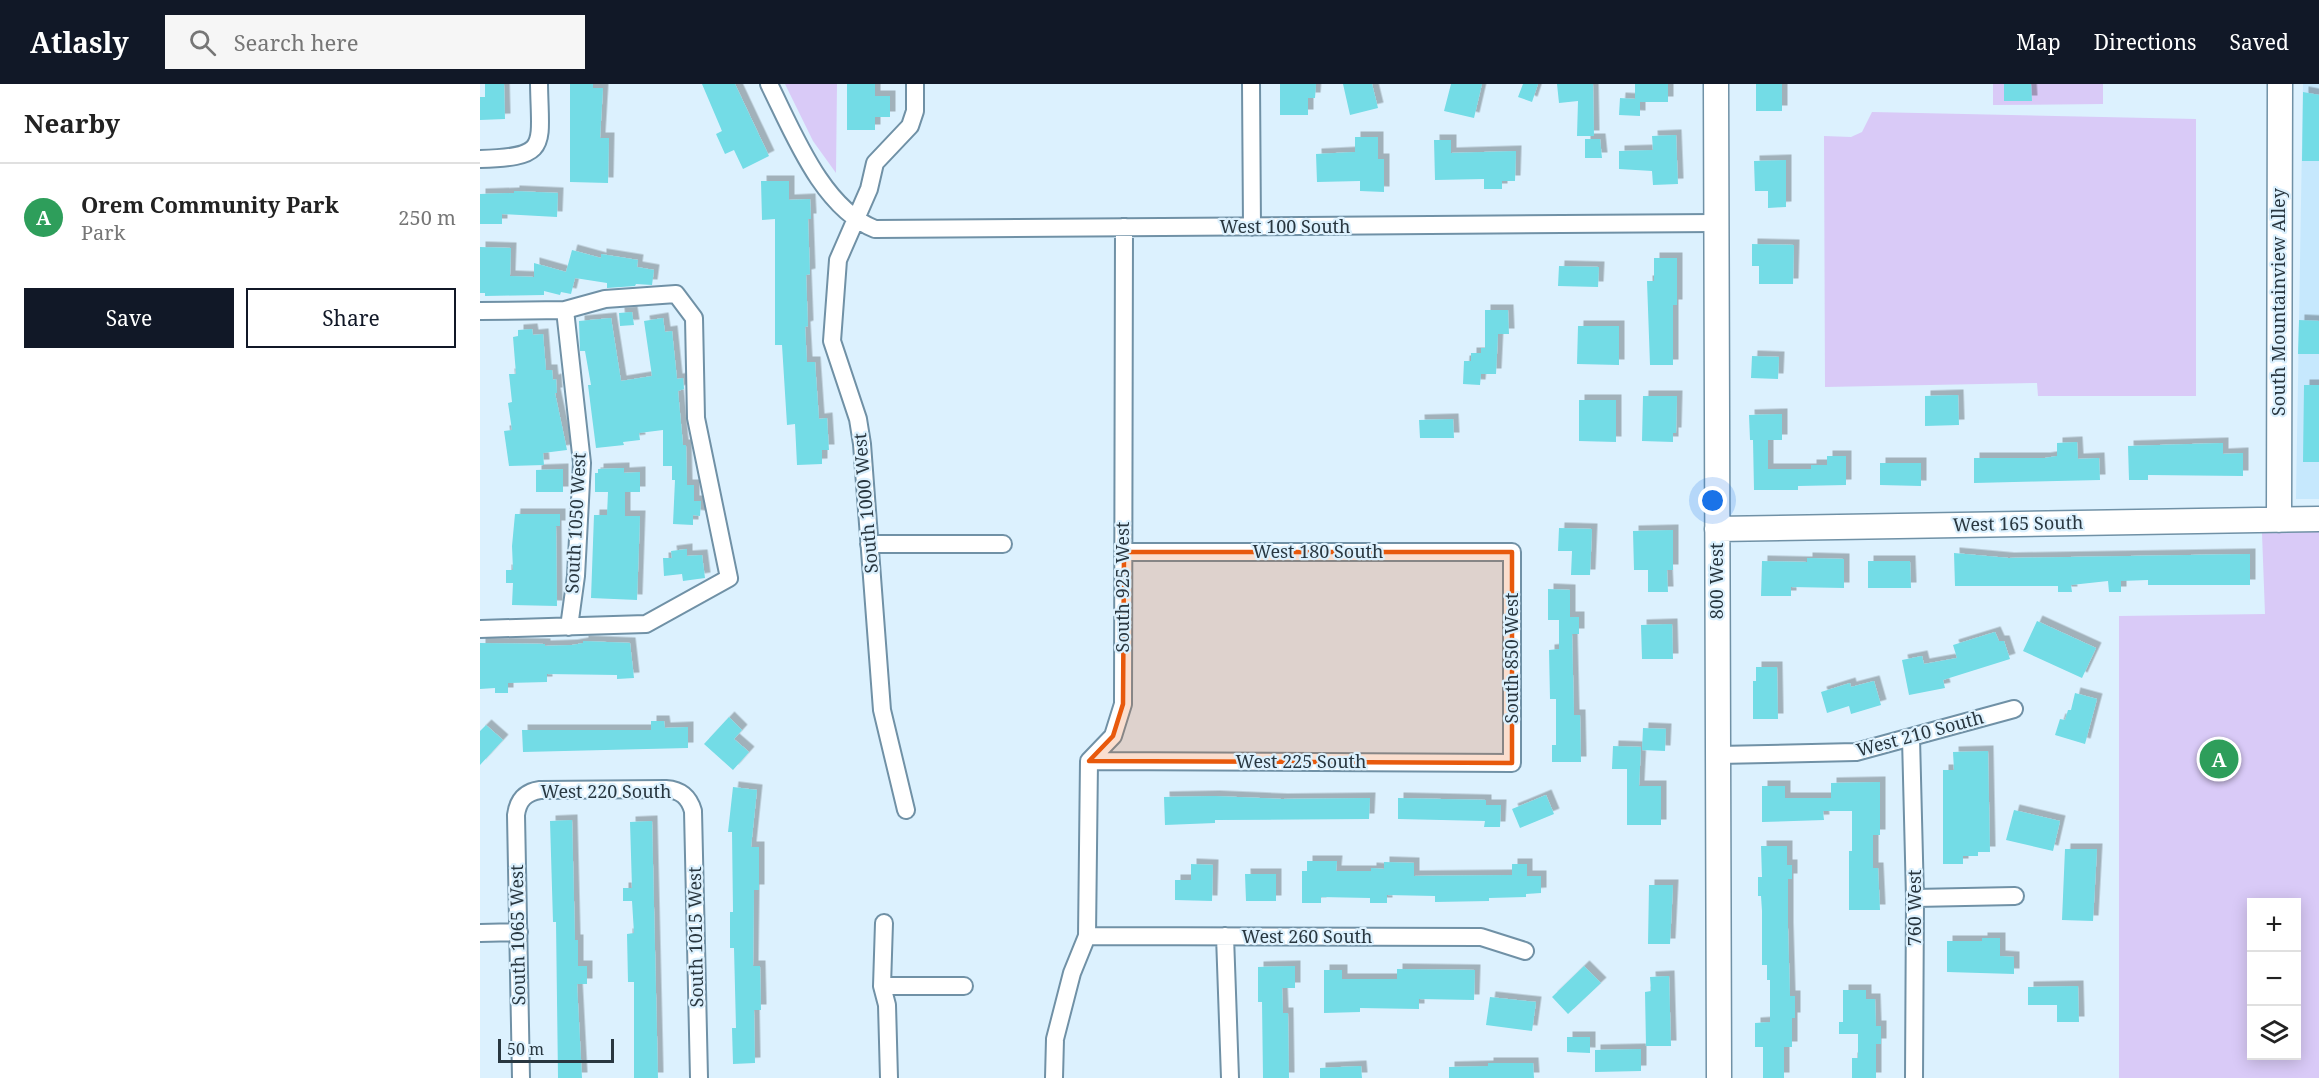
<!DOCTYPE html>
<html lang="en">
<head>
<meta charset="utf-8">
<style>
	:root { --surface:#fff; --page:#f6f6f6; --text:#222; --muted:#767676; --line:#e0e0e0; --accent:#111827 }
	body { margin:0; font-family:"Noto Serif",serif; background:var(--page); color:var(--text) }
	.controls { position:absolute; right:18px; bottom:18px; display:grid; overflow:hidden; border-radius:0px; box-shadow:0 3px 15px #0003 }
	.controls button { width:54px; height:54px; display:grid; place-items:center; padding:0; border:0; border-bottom:2px solid var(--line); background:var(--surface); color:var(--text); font:30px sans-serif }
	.scale { position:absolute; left:18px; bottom:15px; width:116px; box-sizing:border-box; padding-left:6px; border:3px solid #293740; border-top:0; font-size:16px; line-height:21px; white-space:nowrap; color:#293740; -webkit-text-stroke:4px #dcf1fe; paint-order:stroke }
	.you { position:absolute; left:1233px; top:417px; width:21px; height:21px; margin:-15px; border:4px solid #fff; border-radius:50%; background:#1a73e8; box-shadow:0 0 0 9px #1a73e833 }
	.badge { display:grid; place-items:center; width:39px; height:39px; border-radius:50%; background:var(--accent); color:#fff; font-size:20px; font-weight:700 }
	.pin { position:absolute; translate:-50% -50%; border:3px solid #fff; box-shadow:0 2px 6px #0006 }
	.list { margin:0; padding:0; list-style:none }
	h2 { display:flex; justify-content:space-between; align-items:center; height:78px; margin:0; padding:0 24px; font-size:26px }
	h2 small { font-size:20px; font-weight:400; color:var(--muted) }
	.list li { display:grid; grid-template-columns:39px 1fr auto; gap:18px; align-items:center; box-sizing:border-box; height:108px; padding:0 24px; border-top:2px solid var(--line) }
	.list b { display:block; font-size:22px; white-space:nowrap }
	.list p { margin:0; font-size:20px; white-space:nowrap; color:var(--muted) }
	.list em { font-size:20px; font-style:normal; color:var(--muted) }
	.actions { display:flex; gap:12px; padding:18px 24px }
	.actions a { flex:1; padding:14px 0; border:2px solid var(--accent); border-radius:0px; text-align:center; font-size:21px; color:var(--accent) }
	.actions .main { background:var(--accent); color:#fff }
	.icon { flex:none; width:33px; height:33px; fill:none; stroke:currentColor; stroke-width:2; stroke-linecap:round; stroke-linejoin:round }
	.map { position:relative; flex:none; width:1839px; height:994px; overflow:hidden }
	header { display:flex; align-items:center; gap:36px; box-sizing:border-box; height:84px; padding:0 30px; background:var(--accent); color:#fff }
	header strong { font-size:28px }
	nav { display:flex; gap:33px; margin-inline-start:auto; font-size:21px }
	.search { width:420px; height:54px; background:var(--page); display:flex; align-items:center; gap:15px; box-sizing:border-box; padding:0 21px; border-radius:0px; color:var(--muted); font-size:22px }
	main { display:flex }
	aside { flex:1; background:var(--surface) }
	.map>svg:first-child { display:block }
	.built { fill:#c6e8fd }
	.green { fill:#d9caf7; fill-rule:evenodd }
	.building { fill:#73dce6; filter:url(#shadow) }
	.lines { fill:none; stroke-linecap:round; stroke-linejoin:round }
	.street-casing { stroke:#7091a6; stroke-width:20 }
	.secondary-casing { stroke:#7091a6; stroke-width:27 }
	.street { stroke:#fff; stroke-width:16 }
	.secondary { stroke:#fff; stroke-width:24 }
	.marked { fill:#e8590c; fill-opacity:0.2; stroke:#e8590c; stroke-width:4.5; stroke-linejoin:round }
	.labels { text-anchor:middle; stroke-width:4.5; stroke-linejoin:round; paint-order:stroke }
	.street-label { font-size:18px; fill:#293740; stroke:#dcf1fe }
</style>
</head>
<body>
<header>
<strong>Atlasly</strong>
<div class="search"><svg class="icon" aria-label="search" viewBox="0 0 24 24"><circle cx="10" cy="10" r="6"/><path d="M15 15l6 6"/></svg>Search here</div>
<nav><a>Map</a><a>Directions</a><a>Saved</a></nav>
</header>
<main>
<aside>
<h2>Nearby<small></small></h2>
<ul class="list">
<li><span class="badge" style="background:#2e9e5b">A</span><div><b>Orem Community Park</b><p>Park</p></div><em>250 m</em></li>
</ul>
<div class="actions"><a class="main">Save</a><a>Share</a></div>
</aside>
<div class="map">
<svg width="1839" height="994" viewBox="0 0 1839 994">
	<defs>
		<filter id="shadow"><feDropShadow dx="5.5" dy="-5.5" stdDeviation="0" flood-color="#0004"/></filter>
	</defs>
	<rect width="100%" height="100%" fill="#dcf1fe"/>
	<path class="built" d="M1823,0H1839V415H1816Z"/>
	<path class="green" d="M305,0H357L356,89L333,57Z
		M1513,0H1623V20L1513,21Z
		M1392,28L1716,35V312H1558L1557,299L1345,303L1344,52L1371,53L1382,48Z
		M1839,447V994H1639V532L1785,530L1782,449ZM1772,818H1816V972H1772Z"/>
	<path class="building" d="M5,0H24L25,35L0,36V13H5Z
		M90,0H113V4H123L120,54H129L128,99L90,98Z
		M222,0H255L289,72L263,85L254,66L245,70L236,50L242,47Z
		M367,0H395V12H410V33H395V46H367Z
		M800,0H836L835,14H828V31H800Z
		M863,0H892L898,24L870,31Z
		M971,0H1002L994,34L964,27Z
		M1043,0H1058L1052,18L1038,13Z
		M1077,0H1113L1114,52H1097L1098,17L1079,19Z
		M1155,0H1188V18H1160V32L1139,31L1140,14L1155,15Z
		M1276,0H1302V27H1276Z
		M1524,0H1551L1552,17H1524Z
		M1823,8L1839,11V77H1822Z
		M1196,51L1198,100L1173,101L1172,87L1139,85V67L1173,66L1172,52Z
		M875,53H898V75H904V108L880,107V97L837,98L836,70L875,68Z
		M1105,55H1120L1122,74H1105Z
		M954,56H971V69L1036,67L1035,97H1022V105H1004V95L955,96Z
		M1306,76V123L1288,124V107H1275L1274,77Z
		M281,97H309V116L330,115L331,135H328L330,190L326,191L328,242L325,243L327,278H335L339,335L347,334L349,366H342V380L317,381L315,340L307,341L302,261H295V135L282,136Z
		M34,107L78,109L77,133L22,130V140H0V110L34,109Z
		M1272,160L1314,161L1313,200H1279V182H1272Z
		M0,163L31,164L30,192L54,193V179L86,188L92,166L121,174V170L158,176L157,183L174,186L172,201L156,200L155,202L127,204V199L95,194L91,210L81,208L80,211L64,207V211L5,212V209H0Z
		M1174,174H1197V221H1193V281H1170L1167,197H1174Z
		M1079,182L1119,183L1118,203L1078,202Z
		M1005,226H1028L1029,250H1018L1016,290H1001L1000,301L983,300L984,277H991V269H1001V264H1005Z
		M152,228L154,241L140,242L139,229Z
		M131,234L141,297L172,292L164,237L183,234L185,248L192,247L197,295L203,294L204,305L198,307L203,361H206L207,401H214V417H221L220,432L213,431V441L193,440L195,396H192V382H183V346L159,349L160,356L143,358L144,361L116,364L108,301H111L105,267H100L99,237Z
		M1819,236L1839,237V270H1818Z
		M1098,242H1139V281L1097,280Z
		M52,245L53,251L63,250L66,286H72L73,296L76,295L77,309H75L87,366L63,369L64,381L29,382L24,347L32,346L28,319L32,318L29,290H36L33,253L38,252V246Z
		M1272,272L1299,273L1298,295L1271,294Z
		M1824,301H1839V378H1823Z
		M1478,311L1479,341L1445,342V312Z
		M1163,312H1197L1196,349H1193V358L1162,357Z
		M1099,316H1136V358L1099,357Z
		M1302,330V356H1288V385H1331V381H1347V372H1366V401L1318,402V406H1274L1273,356H1270L1269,331Z
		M973,335L974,354H940L939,336Z
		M1597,358L1598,375L1619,374L1620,396L1494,399V374H1565L1577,372V359Z
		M1743,359V370L1763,369V392L1668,391V396H1649L1648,362Z
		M1400,379H1441V402L1400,401Z
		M144,384V389L160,388V408H145V432H160L157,516L111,514L114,431H127L128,408H115V389H118V385Z
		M83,385V408H56V386Z
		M35,430H80V442H76L77,522L32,521L33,499H26V486H33L32,462Z
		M1079,444L1112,445L1110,491H1091L1092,467H1078Z
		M1193,446V486H1187L1188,508H1168V486H1154L1153,447Z
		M207,465V472L222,471L225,494L203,497L202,490L184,492L183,474H192L191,467Z
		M1474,469L1529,474L1770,470V501H1668V496L1641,497V508H1629L1628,497L1591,501L1592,508H1578V502H1475Z
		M1327,474L1364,475V504L1311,503V512H1281L1282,477L1327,478Z
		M1388,477H1430L1431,504H1388Z
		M1068,505L1090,506V533H1099V550H1092L1094,631H1100L1101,678H1072V661H1076V615H1070L1069,566L1079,565V536H1068Z
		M1557,537L1616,564L1602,594L1543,567Z
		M1192,540L1193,575H1162L1161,541Z
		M1515,548L1519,557H1524L1530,575L1463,596L1465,604L1429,611L1422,576L1442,572L1444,580L1477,574L1473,561Z
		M103,557L150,559L154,594L137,595V591L67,590V598L28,599V609H15V604L0,605V559L65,560V562L92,561L103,559Z
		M1276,583H1297L1298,635H1273V597H1276Z
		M1394,597L1401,621L1371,630L1369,622L1347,629L1341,608L1370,599L1371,603Z
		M1595,609L1617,615L1605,660L1575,651L1580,635L1585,636L1588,626H1591Z
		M249,633L262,646L254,655L269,668L253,686L224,660Z
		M171,637H184L185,644L208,643V664L43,668L42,646H171Z
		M6,641L23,656L0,681V647Z
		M1163,644L1186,645L1185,667L1162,666Z
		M1133,662L1161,663L1159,702H1181V741H1147V685H1132Z
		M1508,667L1510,768H1498V772H1483V780H1463V686H1474L1473,668Z
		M1400,698V751H1393V784H1398L1400,826H1369V767H1372V727H1343L1344,736L1282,738V702H1305V714H1351V699Z
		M253,703L277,706L271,763H279V806H274L273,882H280L281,926H274L275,979L253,980L252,944H256L254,864H250V828H253L252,748H248Z
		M1066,711L1074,730L1040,744L1032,725Z
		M734,712L802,715L890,714L889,735L735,736V739L685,741L684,713Z
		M918,714L1006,716V721H1021L1020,743H1004L1005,737L918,735Z
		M1534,726L1580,737L1573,767L1526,756Z
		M92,736L95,856H98V882H107V900H97L102,994H78L76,838H73L70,737Z
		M172,737L178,994H154V898H148L147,850L154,849L152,817H143V804H152L150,738Z
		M1281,762H1307V781H1312V795H1308V844L1310,912H1315V934H1312V963H1304V994H1283V963H1275V939L1290,938V896H1287V881H1282V827L1281,812H1278V793H1282Z
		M1585,765H1617L1613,837L1582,836Z
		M827,777H857L856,787H891V784L904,785V778L934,779V792L1032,791V780H1047V792H1061V809L1046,810V813L1009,814V817L955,818V812L907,811V819H890V814L841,813V819H822V787H827Z
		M711,780L733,781L732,817L695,816V796H711Z
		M765,790H796V817H766Z
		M1169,801H1193L1190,860H1168Z
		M1502,854H1520V872L1534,873V890L1467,888V857H1502Z
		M815,882V904H802L803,929H808L809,994H783L782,918H778V883Z
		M1104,882L1121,899L1088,930L1072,913Z
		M917,885L995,886L994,916L939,915V925L880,924V928L844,929V886H862V895H917Z
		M1189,892L1191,962H1166L1165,908L1171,907L1170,893Z
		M1598,902L1599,938H1577V921H1548V903Z
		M1363,906H1386V915H1395L1396,942H1401V960H1396V994H1372V974H1378V950H1359V938H1363Z
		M1010,913L1056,918L1052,947L1006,941Z
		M1087,953H1110V969L1087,968Z
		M1161,965V987L1115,988V966Z
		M1008,979H1053L1054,994H969V983L1008,982Z
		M881,982L882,994H840V984Z"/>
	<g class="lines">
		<g class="street-casing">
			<path id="street" d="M289,0C313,48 342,124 395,145L1236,139
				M771,0L772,143
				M0,75C70,73 60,63 59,0
				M85,226L102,379L96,492L89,543
				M0,227L85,226L125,215L196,210L214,234L216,334L249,494L166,540L0,545
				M389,460H523
				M1431,654L1435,814L1434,994
				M1238,671L1376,668L1534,625
				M609,677L1032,679V468H644
				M426,726L402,626L382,360L378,335L352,257L358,176L389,105L395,79L430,42L435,27V0
				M1435,814L1535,812
				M404,839L402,902L407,921L409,994
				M0,849L39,848
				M607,852L1001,853L1045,867
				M745,852L750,994
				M402,902H484
				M41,994L36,731C38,716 46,708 60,706L186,705C201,706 209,713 213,727L219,994
				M574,994L575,955L592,889L607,852L609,677L633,652L643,620L644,143"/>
		</g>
		<g class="secondary-casing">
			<path id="secondary" d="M1236,0L1239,994
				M1799,436L1800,0
				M1237,445L1839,435"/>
		</g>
		<use href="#street" class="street"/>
		<use href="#secondary" class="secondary"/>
	</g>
	<path class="marked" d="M644,468H1032V679L609,677L633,652L643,620Z"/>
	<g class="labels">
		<g class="street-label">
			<text x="805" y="149">West 100 South</text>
			<text transform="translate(1799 218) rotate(-90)" y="6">South Mountainview Alley</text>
			<text transform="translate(386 419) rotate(-95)" y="6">South 1000 West</text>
			<text transform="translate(96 439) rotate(-87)" y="6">South 1050 West</text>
			<text transform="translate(1538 440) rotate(-1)" y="6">West 165 South</text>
			<text x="838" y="474">West 180 South</text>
			<text transform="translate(1237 497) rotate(-90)" y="6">800 West</text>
			<text transform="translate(643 503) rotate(-90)" y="6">South 925 West</text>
			<text transform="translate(1032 574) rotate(-90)" y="6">South 850 West</text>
			<text transform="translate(1440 650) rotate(-15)" y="6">West 210 South</text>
			<text x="821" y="684">West 225 South</text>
			<text x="126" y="714">West 220 South</text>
			<text transform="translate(1435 824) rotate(-90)" y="6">760 West</text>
			<text transform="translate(38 851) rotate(-91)" y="6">South 1065 West</text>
			<text transform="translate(216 853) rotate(-91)" y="6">South 1015 West</text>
			<text x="827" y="859">West 260 South</text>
		</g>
	</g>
</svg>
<div class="controls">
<button>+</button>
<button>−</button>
<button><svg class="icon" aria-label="layers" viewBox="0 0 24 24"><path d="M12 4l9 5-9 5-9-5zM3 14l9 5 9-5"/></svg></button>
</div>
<div class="scale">50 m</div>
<div class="you"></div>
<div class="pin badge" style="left:1739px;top:675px;background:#2e9e5b">A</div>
</div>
</main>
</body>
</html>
